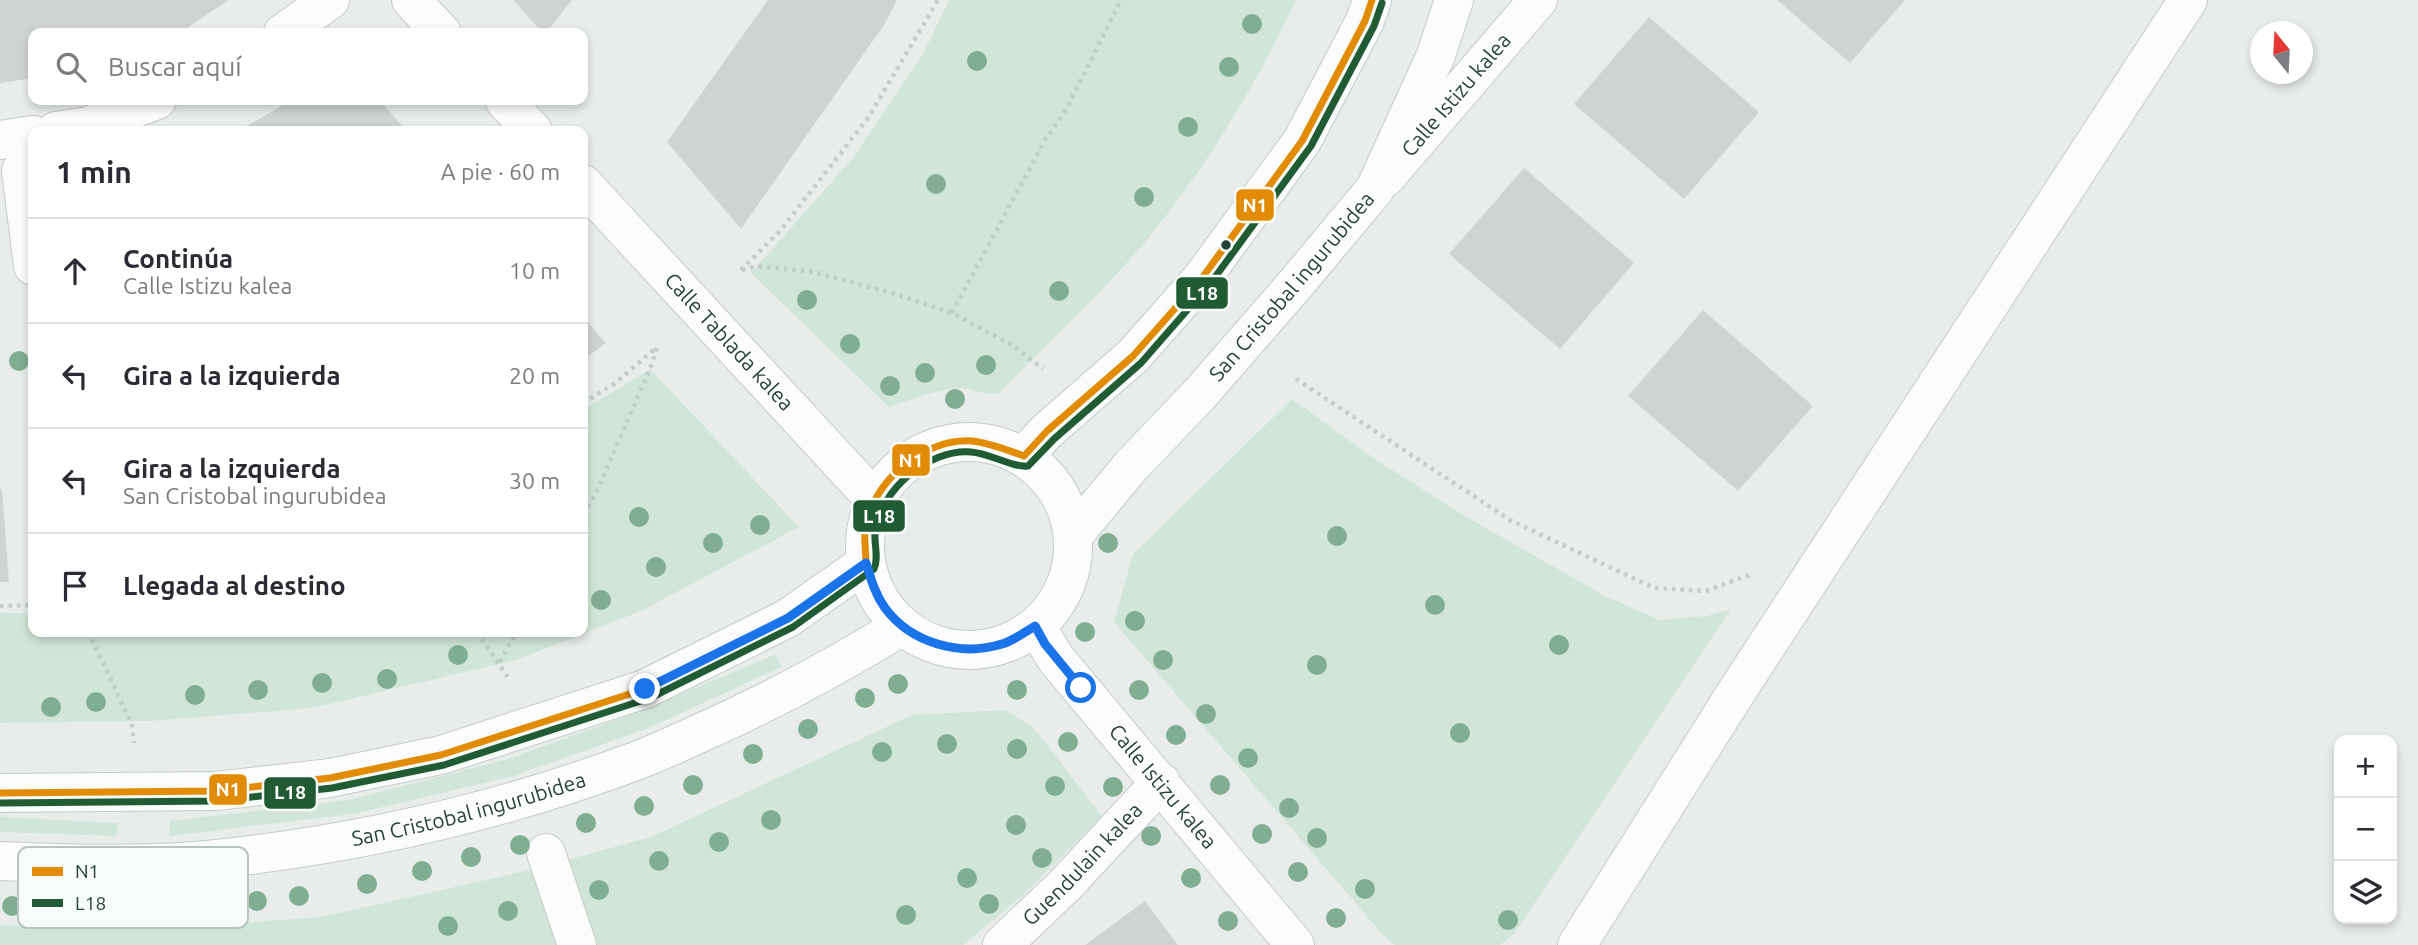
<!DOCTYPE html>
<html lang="es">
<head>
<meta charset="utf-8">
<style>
	:root { --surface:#fff; --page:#f7f7f7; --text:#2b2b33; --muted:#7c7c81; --line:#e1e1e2 }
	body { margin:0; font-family:Ubuntu,sans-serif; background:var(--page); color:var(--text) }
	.controls { position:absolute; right:21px; bottom:21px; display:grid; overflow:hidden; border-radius:14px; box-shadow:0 4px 10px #0003 }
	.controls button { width:63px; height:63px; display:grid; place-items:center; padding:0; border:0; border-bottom:2px solid var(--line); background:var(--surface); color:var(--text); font:35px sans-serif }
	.compass { position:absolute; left:2250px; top:21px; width:63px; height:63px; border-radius:50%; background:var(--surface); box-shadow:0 4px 10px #0003; rotate:342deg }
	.stop { position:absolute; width:21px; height:21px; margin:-16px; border:5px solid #1a73e8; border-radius:50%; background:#fff }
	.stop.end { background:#1a73e8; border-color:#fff; box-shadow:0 2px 7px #0008 }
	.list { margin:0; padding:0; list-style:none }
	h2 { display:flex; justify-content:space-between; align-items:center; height:91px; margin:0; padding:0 28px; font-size:30px }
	h2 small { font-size:23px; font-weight:400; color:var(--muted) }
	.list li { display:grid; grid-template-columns:46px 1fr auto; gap:21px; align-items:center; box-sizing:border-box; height:105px; padding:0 28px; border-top:2px solid var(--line) }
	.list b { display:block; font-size:26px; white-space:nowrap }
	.list p { margin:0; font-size:23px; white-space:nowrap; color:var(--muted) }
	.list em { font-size:23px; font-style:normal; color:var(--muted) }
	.icon { flex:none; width:38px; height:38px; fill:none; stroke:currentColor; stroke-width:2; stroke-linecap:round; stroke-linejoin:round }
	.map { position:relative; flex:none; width:2418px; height:945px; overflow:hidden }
	.search { position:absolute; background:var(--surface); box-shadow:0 4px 10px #0003; left:28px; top:28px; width:560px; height:77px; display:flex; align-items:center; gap:18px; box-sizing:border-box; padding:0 24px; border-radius:14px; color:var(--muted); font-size:26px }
	.panel { position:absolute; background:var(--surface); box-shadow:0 4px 10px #0003; left:28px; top:126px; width:560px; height:511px; border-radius:14px }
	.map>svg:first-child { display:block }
	.green { fill:#d1e6d8 }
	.building { fill:#cfd4d2 }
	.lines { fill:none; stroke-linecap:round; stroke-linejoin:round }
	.street-casing { stroke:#c5cac8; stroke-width:40 }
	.secondary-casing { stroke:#c3cbc8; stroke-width:40 }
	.path { stroke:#c3ccca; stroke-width:4.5; stroke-dasharray:3.5 5; stroke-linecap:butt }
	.street { stroke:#fcfcfc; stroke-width:38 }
	.secondary { stroke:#fcfcfc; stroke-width:38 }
	.bus-1-casing { stroke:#f7fbf9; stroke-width:12 }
	.bus-2-casing { stroke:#f7fbf9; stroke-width:12 }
	.bus-1 { stroke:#e28c05; stroke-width:7 }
	.bus-2 { stroke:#215b33; stroke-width:7 }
	.tree { fill:#81ae93 }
	.route { stroke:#1a73e8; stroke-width:9 }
	.bus-dot { fill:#24423a; stroke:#f7fbf9; stroke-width:2.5 }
	.labels { text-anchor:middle; stroke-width:5; stroke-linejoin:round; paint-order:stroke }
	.street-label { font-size:21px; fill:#24423a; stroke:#f7fbf9 }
	.key { fill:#f7fbf9; stroke:#b8c4c0; stroke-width:2 }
	.key-label { font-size:19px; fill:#24423a }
	.line-badge { stroke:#f7fbf9; stroke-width:2.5 }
	.badge-label { font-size:19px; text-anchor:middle; font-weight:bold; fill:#fff }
</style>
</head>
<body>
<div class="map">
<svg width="2418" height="945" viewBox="0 0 2418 945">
	<rect width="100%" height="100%" fill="#e8edeb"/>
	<path class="green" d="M949,0H1296C1257,83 1208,165 1150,236C1104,292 1049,342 998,394C982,395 973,389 960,388C941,388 907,401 889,407L751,273L852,159L923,54Z
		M650,369L799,527L641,611L516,660L312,708L149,721L0,723V613H33V632H583V410Z
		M1292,399L1378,461L1468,518L1605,596L1660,620L1707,616L1731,609L1514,934L1500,945H1395L1382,934L1114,622L1133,554Z
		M776,654L781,667L649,728L513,776L353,814L169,836L170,821L349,800L508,759L641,711Z
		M1005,710L1033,727L1102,816L1022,896L963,945H0V925L59,928L210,925L321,917L530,870L651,837L912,715Z
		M0,817L118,823L116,836L0,832Z"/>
	<path class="building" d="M0,0H229L179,33H33V78L0,83Z
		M513,0H572L546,33H543Z
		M768,0H897L884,25L741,229L667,142Z
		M1777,0H1905L1850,63Z
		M1649,17L1759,112L1684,199L1574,104Z
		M291,100H379L407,131H239Z
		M1524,168L1634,263L1560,349L1449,254Z
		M1703,310L1813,406L1738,491L1628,396Z
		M583,317L606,343L583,360Z
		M0,489H2L9,582H0Z
		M1145,901L1178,945H1085Z"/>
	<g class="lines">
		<g class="street-casing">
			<g id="street">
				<path d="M411,0L442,33"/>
				<path d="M283,33L330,0"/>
				<path d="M504,100L533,131"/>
				<path d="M56,131L88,126L157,100"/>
				<path d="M0,140L33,135"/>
				<path d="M21,171L33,266"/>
				<path id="s1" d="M1386,177L1538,0"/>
				<path id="s2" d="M583,184L875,500"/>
				<path id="s3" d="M1036,626L1056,659L1295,945"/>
				<path d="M546,853L577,945"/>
				<path id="s4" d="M1002,945L1065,885L1161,782"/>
				<path d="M1577,945L1737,691L2188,0"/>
			</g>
		</g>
		<g class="secondary-casing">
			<g id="secondary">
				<circle cx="969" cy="546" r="104"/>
				<path d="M1024,456L1047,431L1133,356L1202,278L1302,141L1365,21L1372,0"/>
				<path id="s5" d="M1073,536L1131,466L1198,396L1293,287L1375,189L1436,55L1454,0"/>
				<path d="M0,793L216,791L330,778L441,755L645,689L788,618L866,563"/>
				<path id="s6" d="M0,861C65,864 131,866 196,861C345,847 493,814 633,762C655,754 676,744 696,735C768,703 836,667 902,626"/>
			</g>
		</g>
		<path class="path" d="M741,270L780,231L868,118L938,0
			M742,270L757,266L814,272L895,294L952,313L1014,346L1043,369
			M952,313L1045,140L1066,110L1121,0
			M1296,379L1510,520L1654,588L1706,591L1752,574
			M583,403L614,384L656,348
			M583,514L596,493L650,369L657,348
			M0,606L33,605
			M88,632L132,724L134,743
			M477,632L509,679
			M500,662L516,632"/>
		<use href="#street" class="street"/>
		<use href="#secondary" class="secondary"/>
		<g class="bus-1-casing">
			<path id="bus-1" d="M1024,456L1047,431L1133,356L1202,278L1302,141L1365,21L1372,0
				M866,563C866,552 864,541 865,531C871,482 923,438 972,441C990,443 1007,450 1024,456
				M0,793L216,791L330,778L441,755L645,689L788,618L866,563"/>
		</g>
		<g class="bus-2-casing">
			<path id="bus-2" d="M0,803L217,801L332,788L444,765L650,698L793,627L874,569C879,558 874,545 875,532C881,489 928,449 971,452C989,453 1013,468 1028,466L1054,439L1141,363L1210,284L1311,146L1374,26L1382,3"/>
		</g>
		<use href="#bus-1" class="bus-1"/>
		<use href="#bus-2" class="bus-2"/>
	</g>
	<g class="tree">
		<circle cx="1252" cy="24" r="10"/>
		<circle cx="977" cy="61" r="10"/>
		<circle cx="1229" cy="67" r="10"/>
		<circle cx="1188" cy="127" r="10"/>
		<circle cx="936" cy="184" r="10"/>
		<circle cx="1144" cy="197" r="10"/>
		<circle cx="1059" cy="291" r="10"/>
		<circle cx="807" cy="300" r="10"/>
		<circle cx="850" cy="344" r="10"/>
		<circle cx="19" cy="361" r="10"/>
		<circle cx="986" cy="365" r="10"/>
		<circle cx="925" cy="373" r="10"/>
		<circle cx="890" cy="386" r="10"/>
		<circle cx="955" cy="399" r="10"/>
		<circle cx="639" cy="517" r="10"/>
		<circle cx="760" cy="525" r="10"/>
		<circle cx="1337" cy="536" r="10"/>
		<circle cx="713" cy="543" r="10"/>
		<circle cx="1108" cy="543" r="10"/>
		<circle cx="656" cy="567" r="10"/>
		<circle cx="601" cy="600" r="10"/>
		<circle cx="1435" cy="605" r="10"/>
		<circle cx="1135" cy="621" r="10"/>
		<circle cx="1085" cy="632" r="10"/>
		<circle cx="1559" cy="645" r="10"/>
		<circle cx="458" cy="655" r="10"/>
		<circle cx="1163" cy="660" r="10"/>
		<circle cx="1317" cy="665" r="10"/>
		<circle cx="387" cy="679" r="10"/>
		<circle cx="322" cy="683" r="10"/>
		<circle cx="898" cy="684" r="10"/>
		<circle cx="258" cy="690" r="10"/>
		<circle cx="1017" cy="690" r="10"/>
		<circle cx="1139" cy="690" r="10"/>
		<circle cx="195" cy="695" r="10"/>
		<circle cx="865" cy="698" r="10"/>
		<circle cx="96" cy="702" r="10"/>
		<circle cx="51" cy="707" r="10"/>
		<circle cx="1206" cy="714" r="10"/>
		<circle cx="808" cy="729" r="10"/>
		<circle cx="1460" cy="733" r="10"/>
		<circle cx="1176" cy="735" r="10"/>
		<circle cx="1068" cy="742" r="10"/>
		<circle cx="947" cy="744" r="10"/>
		<circle cx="1017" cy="749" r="10"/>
		<circle cx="882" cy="752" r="10"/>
		<circle cx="753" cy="754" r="10"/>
		<circle cx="1248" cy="758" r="10"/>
		<circle cx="693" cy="785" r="10"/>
		<circle cx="1220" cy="785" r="10"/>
		<circle cx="1055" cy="786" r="10"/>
		<circle cx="1113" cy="787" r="10"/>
		<circle cx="644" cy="806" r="10"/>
		<circle cx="1289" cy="808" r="10"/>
		<circle cx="771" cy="820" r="10"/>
		<circle cx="586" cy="823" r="10"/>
		<circle cx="1016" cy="825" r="10"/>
		<circle cx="1262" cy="834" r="10"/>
		<circle cx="1151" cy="836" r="10"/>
		<circle cx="1317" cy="838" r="10"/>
		<circle cx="719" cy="842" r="10"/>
		<circle cx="520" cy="845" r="10"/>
		<circle cx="471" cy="857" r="10"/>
		<circle cx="1042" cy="858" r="10"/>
		<circle cx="659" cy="861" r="10"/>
		<circle cx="422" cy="871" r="10"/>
		<circle cx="1298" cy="872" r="10"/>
		<circle cx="967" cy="878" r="10"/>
		<circle cx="1191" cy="878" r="10"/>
		<circle cx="367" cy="884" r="10"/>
		<circle cx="1365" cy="889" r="10"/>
		<circle cx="599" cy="890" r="10"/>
		<circle cx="299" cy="896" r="10"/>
		<circle cx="257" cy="901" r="10"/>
		<circle cx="989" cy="904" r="10"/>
		<circle cx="12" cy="906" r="10"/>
		<circle cx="508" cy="911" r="10"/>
		<circle cx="906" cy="915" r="10"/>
		<circle cx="1336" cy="918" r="10"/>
		<circle cx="1508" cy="920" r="10"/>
		<circle cx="1228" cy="921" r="10"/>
		<circle cx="448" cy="926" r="10"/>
	</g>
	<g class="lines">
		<path class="route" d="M645,689L788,618L866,563C871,579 875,594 885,608C911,643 960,657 1002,644C1013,641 1025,632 1035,626L1045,644L1081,688"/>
	</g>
	<circle class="bus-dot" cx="1226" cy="245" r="6"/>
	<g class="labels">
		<g class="street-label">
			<text dy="7" stroke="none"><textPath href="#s1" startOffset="108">Calle Istizu kalea</textPath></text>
			<text dy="7" stroke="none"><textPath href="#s5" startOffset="332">San Cristobal ingurubidea</textPath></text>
			<text dy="7" stroke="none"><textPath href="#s2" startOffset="215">Calle Tablada kalea</textPath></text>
			<text dy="7" stroke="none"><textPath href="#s3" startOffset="205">Calle Istizu kalea</textPath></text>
			<text dy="7" stroke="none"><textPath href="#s6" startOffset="474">San Cristobal ingurubidea</textPath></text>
			<text dy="7" stroke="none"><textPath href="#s4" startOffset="114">Guendulain kalea</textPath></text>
		</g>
	</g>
	<rect x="18" y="847" width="230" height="81" rx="10" class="key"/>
	<rect x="32" y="867" width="31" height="9" fill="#e28c05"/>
	<rect x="32" y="899" width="31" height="8" fill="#215b33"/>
	<g class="key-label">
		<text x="75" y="878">N1</text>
		<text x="75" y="910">L18</text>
	</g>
	<g class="line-badge">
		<rect x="1235" y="188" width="40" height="34" rx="7" fill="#e28c05"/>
		<rect x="1175" y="276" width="54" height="34" rx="7" fill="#215b33"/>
		<rect x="891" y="443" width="40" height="34" rx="7" fill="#e28c05"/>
		<rect x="852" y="499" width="54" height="34" rx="7" fill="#215b33"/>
		<rect x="208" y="773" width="40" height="33" rx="7" fill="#e28c05"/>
		<rect x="263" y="776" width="54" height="34" rx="7" fill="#215b33"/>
	</g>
	<g class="badge-label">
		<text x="1255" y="212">N1</text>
		<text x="1202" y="300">L18</text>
		<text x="911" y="467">N1</text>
		<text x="879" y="523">L18</text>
		<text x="228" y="796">N1</text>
		<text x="290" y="799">L18</text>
	</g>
</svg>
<div class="controls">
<button>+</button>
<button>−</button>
<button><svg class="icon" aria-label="layers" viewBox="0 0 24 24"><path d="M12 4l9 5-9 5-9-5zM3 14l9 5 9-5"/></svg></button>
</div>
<svg class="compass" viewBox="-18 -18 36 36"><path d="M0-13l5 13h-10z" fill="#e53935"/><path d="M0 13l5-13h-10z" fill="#7c7c81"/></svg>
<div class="stop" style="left:1081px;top:688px"></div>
<div class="stop end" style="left:645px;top:689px"></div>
<div class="search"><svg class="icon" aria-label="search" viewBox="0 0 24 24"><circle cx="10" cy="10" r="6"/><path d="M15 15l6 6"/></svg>Buscar aquí</div>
<section class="panel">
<h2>1 min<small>A pie · 60 m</small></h2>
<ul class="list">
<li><svg class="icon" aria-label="ahead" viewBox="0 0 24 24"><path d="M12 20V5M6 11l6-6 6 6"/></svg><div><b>Continúa</b><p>Calle Istizu kalea</p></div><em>10 m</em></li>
<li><svg class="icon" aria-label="left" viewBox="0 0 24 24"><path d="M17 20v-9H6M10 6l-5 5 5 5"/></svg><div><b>Gira a la izquierda</b></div><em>20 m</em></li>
<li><svg class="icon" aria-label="left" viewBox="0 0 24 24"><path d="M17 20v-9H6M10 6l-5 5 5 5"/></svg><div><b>Gira a la izquierda</b><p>San Cristobal ingurubidea</p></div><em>30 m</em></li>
<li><svg class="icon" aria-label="arrive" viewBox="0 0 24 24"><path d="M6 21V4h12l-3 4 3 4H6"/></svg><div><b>Llegada al destino</b></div></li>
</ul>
</section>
</div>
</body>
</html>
